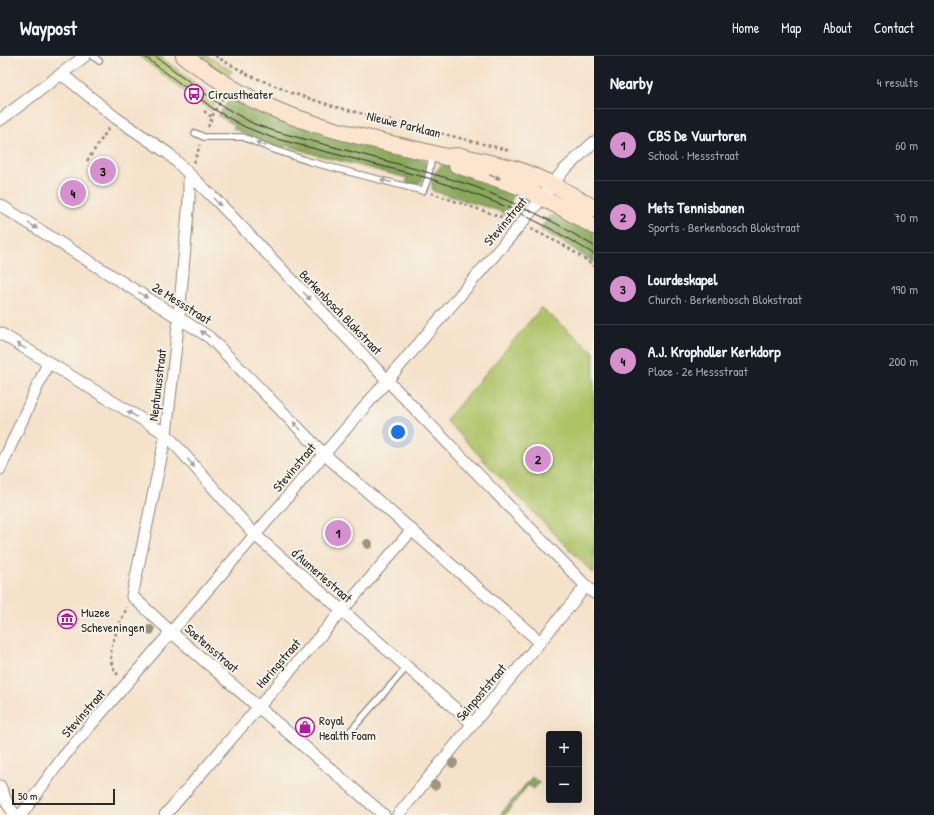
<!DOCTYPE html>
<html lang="en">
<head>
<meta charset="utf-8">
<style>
	:root { --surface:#171b24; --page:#20242c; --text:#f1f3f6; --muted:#9ea1a6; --line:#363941; --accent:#d690ce }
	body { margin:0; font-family:"Patrick Hand",sans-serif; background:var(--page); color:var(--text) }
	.controls { position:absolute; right:12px; bottom:12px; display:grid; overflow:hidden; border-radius:4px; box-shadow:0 4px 16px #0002 }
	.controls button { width:36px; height:36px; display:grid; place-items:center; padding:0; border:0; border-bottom:1px solid var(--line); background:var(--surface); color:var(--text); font:20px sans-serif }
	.scale { position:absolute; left:12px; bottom:10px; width:103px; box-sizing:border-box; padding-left:4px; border:2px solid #2b2b2b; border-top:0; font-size:11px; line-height:14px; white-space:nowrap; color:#2b2b2b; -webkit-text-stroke:3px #f7f3e8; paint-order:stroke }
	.you { position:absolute; left:398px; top:376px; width:14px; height:14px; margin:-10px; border:3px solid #fff; border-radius:50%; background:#1a73e8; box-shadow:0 0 0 6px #1a73e833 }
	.badge { display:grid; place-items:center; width:26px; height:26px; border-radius:50%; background:var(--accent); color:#111; font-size:13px; font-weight:700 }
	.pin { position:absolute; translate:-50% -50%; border:2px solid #fff; box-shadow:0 1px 4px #0006 }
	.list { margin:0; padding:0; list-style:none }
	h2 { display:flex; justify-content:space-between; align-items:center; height:52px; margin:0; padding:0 16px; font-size:17px }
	h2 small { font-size:13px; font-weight:400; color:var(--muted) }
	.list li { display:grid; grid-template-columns:26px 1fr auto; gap:12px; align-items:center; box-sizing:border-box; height:72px; padding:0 16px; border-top:1px solid var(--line) }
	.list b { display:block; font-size:15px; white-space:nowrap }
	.list p { margin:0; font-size:13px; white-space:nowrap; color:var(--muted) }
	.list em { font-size:13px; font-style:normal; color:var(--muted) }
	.map { position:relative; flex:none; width:594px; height:759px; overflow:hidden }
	header { display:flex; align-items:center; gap:24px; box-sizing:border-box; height:56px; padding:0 20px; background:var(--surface); border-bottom:1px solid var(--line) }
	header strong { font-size:19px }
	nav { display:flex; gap:22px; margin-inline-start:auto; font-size:14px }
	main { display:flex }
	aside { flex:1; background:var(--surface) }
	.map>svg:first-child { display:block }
	.green { fill:#aec266; stroke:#6c7648 }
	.forest { fill:#8aa85b; stroke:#5a6a43 }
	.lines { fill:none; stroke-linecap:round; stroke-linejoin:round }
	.lane-casing { stroke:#90867a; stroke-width:8 }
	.street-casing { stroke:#90867a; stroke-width:13 }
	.secondary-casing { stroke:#90867a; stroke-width:18 }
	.path { stroke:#90867a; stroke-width:2.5; stroke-dasharray:3 3; stroke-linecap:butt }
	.lane { stroke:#fff; stroke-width:5.5 }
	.street { stroke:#fff; stroke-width:11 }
	.secondary { stroke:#fce5cf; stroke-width:16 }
	.tram { stroke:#2b2b2b; stroke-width:1 }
	.tree { fill:#9b967c }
	.oneway { fill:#a0a0a0 }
	.oneway2 { fill:#94887d }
	.labels { text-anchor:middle; stroke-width:4; stroke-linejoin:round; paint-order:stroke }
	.poi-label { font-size:13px; fill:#2b2b2b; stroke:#f7f3e8; text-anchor:start }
	.street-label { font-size:13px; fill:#2b2b2b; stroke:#f7f3e8 }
</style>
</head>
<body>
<header>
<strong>Waypost</strong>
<nav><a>Home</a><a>Map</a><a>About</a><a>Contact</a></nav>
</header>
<main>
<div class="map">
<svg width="594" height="759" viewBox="0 0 594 759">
	<rect width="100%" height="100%" fill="#f7f3e8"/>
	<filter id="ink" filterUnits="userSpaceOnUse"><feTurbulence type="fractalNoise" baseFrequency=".025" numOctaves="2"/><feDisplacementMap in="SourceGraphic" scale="8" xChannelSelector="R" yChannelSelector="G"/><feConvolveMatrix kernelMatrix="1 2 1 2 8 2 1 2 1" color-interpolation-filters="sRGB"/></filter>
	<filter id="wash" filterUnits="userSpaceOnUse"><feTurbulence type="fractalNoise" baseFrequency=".012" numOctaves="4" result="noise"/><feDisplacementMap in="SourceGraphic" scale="16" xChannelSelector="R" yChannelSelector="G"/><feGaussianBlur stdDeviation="0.9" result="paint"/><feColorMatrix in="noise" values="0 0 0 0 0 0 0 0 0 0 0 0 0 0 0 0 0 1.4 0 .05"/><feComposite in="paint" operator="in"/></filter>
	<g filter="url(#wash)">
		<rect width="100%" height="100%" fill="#f5e2ca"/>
		<path class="green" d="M139,0H159L217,44L211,55Z
			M204,0H208L232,15L227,22L201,5Z
			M541,252L594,296V518L518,441L446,364Z"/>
		<path class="forest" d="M231,41L267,59L284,65L425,104C425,112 426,126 417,128C413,129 410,127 406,127L407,122L310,97L286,89L284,94L253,82L233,72L235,69L218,60Z
			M442,109L453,111L515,133L512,143L505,159L502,158L503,156L433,135C430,123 433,117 442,109Z
			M565,157L594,174V207L566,188L540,173L549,160Z
			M532,721L539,727L534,733L528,729L505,759H500Z"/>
	</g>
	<g filter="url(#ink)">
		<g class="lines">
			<g class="lane-casing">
				<path id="lane" d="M93,0L99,5
					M195,77L204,81H243L272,93L311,106L423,135L428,122L432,100
					M346,680L407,611"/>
			</g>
			<g class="street-casing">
				<path id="street" d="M60,19L68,23L116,62L169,98L189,118L218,146L387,324L586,530L594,537
					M0,64L85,0
					M189,118V144L179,261L166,378L132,540L171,576L384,759
					M0,149L209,281L324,398L540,586
					M0,277L166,378L255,479L473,668
					M0,413L48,307
					M0,730L7,747L15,759
					M21,759L64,700L255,479L521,168L563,115L594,86
					M165,759L412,474
					M398,759L586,530"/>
			</g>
			<g class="secondary-casing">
				<path id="secondary" d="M184,0C210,19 237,37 267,50C322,75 388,86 446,101L460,100L515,113L526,117L552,128L594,152
					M457,109L510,127L521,131L566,154L594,170"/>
			</g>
			<path class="path" d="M215,0L249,19L292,37L336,51L511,95
				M204,55L213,62
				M208,71L215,54L223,42
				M87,105L109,72
				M194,107L200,89
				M431,137L510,164
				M531,173L567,191L594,210
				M118,619C114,614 111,608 111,602C109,588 122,564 127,551"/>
			<use href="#lane" class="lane"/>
			<use href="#street" class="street"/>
			<use href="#secondary" class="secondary"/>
			<path class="tram" d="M144,0L215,54L245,71L273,82L428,122L474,138L512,153L553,174L594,198
				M155,0L219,48L236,58L254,68L274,75L398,108L454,124L476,131L531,155L557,168L594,190"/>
		</g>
		<g class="tree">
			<circle cx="368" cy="488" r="5"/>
			<circle cx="150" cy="574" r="5"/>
			<circle cx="453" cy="707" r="5"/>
			<circle cx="435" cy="729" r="5"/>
		</g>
		<defs><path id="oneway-solid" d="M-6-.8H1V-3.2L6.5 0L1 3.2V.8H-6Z"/></defs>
		<g class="oneway">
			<use href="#oneway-solid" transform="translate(261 88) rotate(-157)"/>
			<use href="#oneway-solid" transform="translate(386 125) rotate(-166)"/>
			<use href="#oneway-solid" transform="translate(217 146) rotate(45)"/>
			<use href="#oneway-solid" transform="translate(33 170) rotate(32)"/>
			<use href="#oneway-solid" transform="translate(143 239) rotate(32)"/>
			<use href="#oneway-solid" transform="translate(307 240) rotate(46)"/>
			<use href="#oneway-solid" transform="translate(205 278) rotate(-145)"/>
			<use href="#oneway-solid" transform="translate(21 290) rotate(-149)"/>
			<use href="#oneway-solid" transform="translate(132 358) rotate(-149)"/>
			<use href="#oneway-solid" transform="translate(297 370) rotate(-134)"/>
			<use href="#oneway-solid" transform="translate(191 407) rotate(49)"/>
		</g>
		<use class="oneway2" href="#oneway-solid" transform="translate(495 121) rotate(19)"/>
	</g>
	<defs>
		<g id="bus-ring" transform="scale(1)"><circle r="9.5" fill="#f7f3e8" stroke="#b5179e" stroke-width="1.5"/><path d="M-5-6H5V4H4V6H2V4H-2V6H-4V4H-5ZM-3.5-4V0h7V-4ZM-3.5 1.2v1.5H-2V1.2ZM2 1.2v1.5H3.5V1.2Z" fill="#b5179e"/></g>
		<g id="museum-ring" transform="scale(1)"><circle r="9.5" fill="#f7f3e8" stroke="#b5179e" stroke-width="1.5"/><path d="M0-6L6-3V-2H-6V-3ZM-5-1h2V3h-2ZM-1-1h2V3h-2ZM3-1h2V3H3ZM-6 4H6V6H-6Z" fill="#b5179e"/></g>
		<g id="shop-ring" transform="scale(1)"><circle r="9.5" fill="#f7f3e8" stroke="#b5179e" stroke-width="1.5"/><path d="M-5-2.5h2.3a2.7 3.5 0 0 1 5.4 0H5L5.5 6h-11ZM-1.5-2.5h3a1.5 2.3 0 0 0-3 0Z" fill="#b5179e"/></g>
	</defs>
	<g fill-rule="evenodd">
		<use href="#bus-ring" x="194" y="38"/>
		<use href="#museum-ring" x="67" y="563"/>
		<use href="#shop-ring" x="305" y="671"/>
	</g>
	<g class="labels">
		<g class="poi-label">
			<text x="208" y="43">Circustheater</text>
			<text x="81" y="561">Muzee<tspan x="81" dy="15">Scheveningen</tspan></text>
			<text x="319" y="669">Royal<tspan x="319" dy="15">Health Foam</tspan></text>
		</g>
		<g class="street-label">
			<text transform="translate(404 68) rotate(14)" y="5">Nieuwe Parklaan</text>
			<text transform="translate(505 165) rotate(-50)" y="5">Stevinstraat</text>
			<text transform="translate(182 247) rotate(32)" y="5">2e Messstraat</text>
			<text transform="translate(341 256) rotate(46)" y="5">Berkenbosch Blokstraat</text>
			<text transform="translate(157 329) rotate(-83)" y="5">Neptunusstraat</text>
			<text transform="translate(294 411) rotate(-50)" y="5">Stevinstraat</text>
			<text transform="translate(322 519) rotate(41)" y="5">d'Aumeriestraat</text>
			<text transform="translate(212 592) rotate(41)" y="5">Soetensstraat</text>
			<text transform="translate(278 607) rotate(-49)" y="5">Haringstraat</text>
			<text transform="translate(481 636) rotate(-50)" y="5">Seinpoststraat</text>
			<text transform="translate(83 657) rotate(-49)" y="5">Stevinstraat</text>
		</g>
	</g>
</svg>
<div class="controls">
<button>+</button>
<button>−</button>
</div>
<div class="scale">50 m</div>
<div class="you"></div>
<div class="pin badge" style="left:338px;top:477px">1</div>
<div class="pin badge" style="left:538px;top:403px">2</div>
<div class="pin badge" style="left:103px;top:115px">3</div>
<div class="pin badge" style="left:73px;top:137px">4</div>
</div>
<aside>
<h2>Nearby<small>4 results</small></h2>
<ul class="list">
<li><span class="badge">1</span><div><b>CBS De Vuurtoren</b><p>School · Messstraat</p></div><em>60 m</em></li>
<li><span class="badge">2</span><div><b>Mets Tennisbanen</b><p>Sports · Berkenbosch Blokstraat</p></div><em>70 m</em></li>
<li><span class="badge">3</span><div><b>Lourdeskapel</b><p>Church · Berkenbosch Blokstraat</p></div><em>190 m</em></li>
<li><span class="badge">4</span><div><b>A.J. Kropholler Kerkdorp</b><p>Place · 2e Messstraat</p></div><em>200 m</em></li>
</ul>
</aside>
</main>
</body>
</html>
